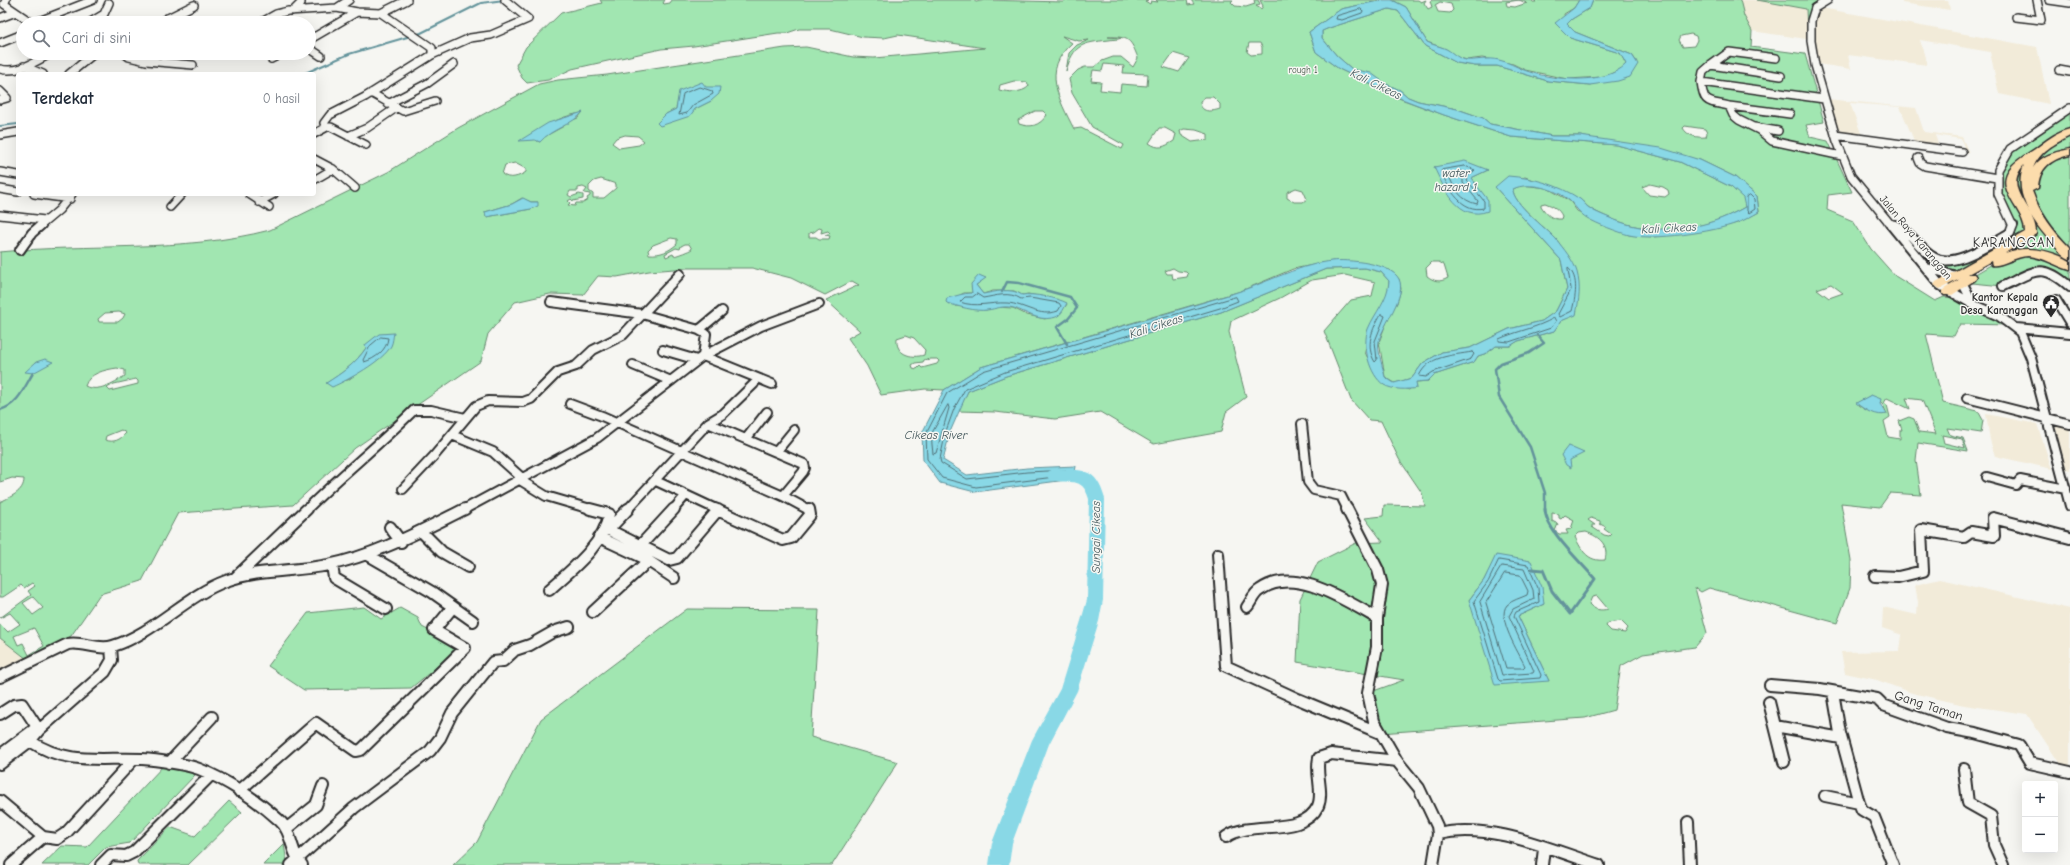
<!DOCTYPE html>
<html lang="id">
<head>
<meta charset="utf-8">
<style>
	:root { --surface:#fff; --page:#f2f2f3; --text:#1f2937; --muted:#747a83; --line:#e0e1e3 }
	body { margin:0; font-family:"Comic Neue",sans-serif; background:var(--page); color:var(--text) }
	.controls { position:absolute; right:12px; bottom:12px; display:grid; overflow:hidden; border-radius:4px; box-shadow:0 4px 16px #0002 }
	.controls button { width:36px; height:36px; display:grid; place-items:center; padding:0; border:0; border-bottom:1px solid var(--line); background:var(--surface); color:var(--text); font:20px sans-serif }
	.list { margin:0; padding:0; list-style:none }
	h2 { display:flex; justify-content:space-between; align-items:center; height:52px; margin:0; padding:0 16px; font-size:17px }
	h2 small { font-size:13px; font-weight:400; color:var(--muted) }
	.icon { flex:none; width:22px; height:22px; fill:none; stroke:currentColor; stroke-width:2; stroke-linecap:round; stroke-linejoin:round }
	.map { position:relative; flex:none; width:2070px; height:865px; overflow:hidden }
	.search { position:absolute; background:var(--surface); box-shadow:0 4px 16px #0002; left:16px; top:16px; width:300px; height:44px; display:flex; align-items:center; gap:10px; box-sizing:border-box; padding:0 14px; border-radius:22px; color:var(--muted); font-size:15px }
	.panel { position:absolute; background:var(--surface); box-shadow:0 4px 16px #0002; left:16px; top:72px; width:300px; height:124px; border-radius:4px }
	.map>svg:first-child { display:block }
	.built { fill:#f2ebd9; fill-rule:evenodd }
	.green { fill:#a1e6b1; stroke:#66886e; fill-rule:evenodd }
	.water { fill:#89d8e6; stroke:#63939b }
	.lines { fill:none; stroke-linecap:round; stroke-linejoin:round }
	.shore { stroke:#517076; stroke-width:1 }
	.stream-far2 { stroke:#63939b; stroke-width:2 }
	.stream-far1 { stroke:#63939b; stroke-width:2.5 }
	.stream { stroke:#63939b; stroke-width:3 }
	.river { fill:#89d8e6; fill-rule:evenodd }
	.minor-far2-casing { stroke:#2b2b2b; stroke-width:10 }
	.minor-far1-casing { stroke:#2b2b2b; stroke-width:12 }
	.minor-casing { stroke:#2b2b2b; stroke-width:14 }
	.highway-casing { stroke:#2b2b2b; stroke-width:3 }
	.minor-far2 { stroke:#f6f6f2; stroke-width:7 }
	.minor-far1 { stroke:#f6f6f2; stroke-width:8 }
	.minor { stroke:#f6f6f2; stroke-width:10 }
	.highway { fill:#fcdcac; fill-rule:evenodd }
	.labels { text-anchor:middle; stroke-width:3; stroke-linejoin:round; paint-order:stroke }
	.far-park-label { font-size:9px; fill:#485a4c; stroke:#f6f6f2 }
	.street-label { font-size:11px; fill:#2b2b2b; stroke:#f6f6f2 }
	.poi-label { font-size:11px; font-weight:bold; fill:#2b2b2b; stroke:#f6f6f2; text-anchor:end }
	.water-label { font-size:12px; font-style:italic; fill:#42565a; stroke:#f6f6f2 }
	.quarter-label { font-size:13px; letter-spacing:1px; fill:#2b2b2b; stroke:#f6f6f2 }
	.near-street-label { font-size:13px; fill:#2b2b2b; stroke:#f6f6f2 }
</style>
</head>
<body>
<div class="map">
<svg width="2070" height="865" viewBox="0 0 2070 865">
	<rect width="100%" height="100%" fill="#f6f6f2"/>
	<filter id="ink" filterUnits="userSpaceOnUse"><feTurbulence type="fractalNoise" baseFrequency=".025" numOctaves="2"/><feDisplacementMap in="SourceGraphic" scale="8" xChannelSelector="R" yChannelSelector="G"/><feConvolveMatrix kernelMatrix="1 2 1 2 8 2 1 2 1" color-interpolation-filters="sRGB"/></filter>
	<g filter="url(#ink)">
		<path class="built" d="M1740,0H1757L1806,9V39L1752,31L1744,16Z
			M1902,0H1948L1950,10L1902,3Z
			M1821,8L2037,47L2049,104L1999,94L1990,52L1920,40L1927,65L1848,55L1851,69L1818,64L1815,35L1816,18L1818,10Z
			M1827,99L1916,108L1924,132L1962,137L1969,153L1840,136ZM1850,103L1900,107L1915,143L1862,136ZM1935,135L1961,139L1964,147L1938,144Z
			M1986,414L2037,424L2052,469L1995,456L1990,440Z
			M2055,421L2070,424V470L2066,469L2058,443Z
			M1940,579L2070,609V769L2062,767L2027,714L1964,705L1912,693L1877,680L1845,673L1841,652L1900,651L1902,635L1882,628L1883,607L1917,615L1918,602L1915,585Z
			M0,638L27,659L0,674Z"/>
		<path class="green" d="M600,0H665L663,3L664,4L670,3L672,0H973L976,2L985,0L1063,2L1065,0H1148L1145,1L1150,4L1151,1L1158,2L1156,0H1187L1188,5L1194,4L1191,0H1233L1231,2L1235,6L1246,7L1255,4L1254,0H1258L1260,4L1256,6L1261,9L1263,6L1260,0H1383L1341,9L1309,32L1316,52L1339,69L1401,99L1444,115L1511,137L1617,145L1680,162L1731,187L1744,198L1745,207C1703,232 1653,237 1607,217C1601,214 1593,211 1588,207C1585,204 1583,201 1579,199C1562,191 1543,184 1525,177L1496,188L1561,260L1567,289L1556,311L1542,321L1509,329L1470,348L1442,352L1423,363L1412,378L1395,383L1385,377L1379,342L1390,313L1397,303L1401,289L1399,279L1390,270L1333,261L1293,269L1241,291L981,367L944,390L925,389L881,395L867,366L848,338L860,331L826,300L859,285L852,281L825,295L791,278L752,268H687L649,271L617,277L598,276L583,295L550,294L515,302L488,334L481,361L355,448L293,505L178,513L142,581L100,594L71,636L27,659L0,638V624L8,632L20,624L10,613L0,618L31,595L28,591L35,586L32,583L24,588L21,585L3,597H0V502C10,497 24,492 24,479L12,478L0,482V252C89,243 182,253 270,230L388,172L458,128L539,84L558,80L607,75L785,48L806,47L853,57L874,58L985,48L898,35L884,38L863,37L830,29H799L787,33H778L694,46L661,49L572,69L548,80L527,83L522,78L516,65L526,47L561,13L602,3ZM1062,36L1079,41L1089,40L1077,45L1069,53L1066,71C1074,44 1082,43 1109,40C1113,39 1118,40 1121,38L1108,37C1129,36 1131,40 1138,58L1133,67L1121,57H1113L1102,61L1094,67H1085L1078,70L1069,79L1072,93L1092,127L1124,145L1122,149L1081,128L1074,129C1059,99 1041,70 1072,43ZM1249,43H1260L1262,47V54L1251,55L1247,52ZM1173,53L1189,58L1179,72L1163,67ZM1104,64L1124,66L1123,73L1148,74L1147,86L1121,84L1120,92L1100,90L1101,82L1091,81L1093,70L1102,71ZM1014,81L1027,82L1029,86C1022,94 1008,92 999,90L1000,85ZM1205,97H1213L1220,104V109C1211,112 1200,113 1200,101ZM678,101H711L695,109L689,116L666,114L676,109ZM1035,111H1043L1047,115C1039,126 1031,128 1019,124L1018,120L1020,119ZM582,113L578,118L567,122L564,126L544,137L540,142L535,140L537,131C551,122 566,115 582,113ZM1159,128H1165L1176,134L1174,141C1164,147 1159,150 1149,143ZM1184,129L1196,130L1208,134V140L1192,142L1181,135L1180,131ZM625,135L638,136L644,141L639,145L619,148L612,143L616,138ZM515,163L526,169V172C519,177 509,180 502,174L505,165ZM1434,167L1488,170L1471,178L1475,184ZM601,179L616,184V188L604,198H593V194L589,191V186L594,181ZM1650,184L1663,187L1668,190L1669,194L1665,197L1649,195L1642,187ZM583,187L587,189L584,193L590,194V196L587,198L588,200L583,203H576L575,206L568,205L570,203L568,201L571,199L573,201L583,199V195L579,194L571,197L568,195L570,191H578V188ZM1296,188L1303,190L1307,199L1303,202H1294L1287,198V192ZM522,198L531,202H538L531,209L486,217L485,212L512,204ZM819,228L822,229L821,233L828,231L830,233L825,235L830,236L829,239H819L816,237H809V233L814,232ZM671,238L677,239V244C669,251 661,255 649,254L648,250L653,245ZM685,244H689L692,249C689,251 678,255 674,256L673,254L666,257L665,254L676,248L680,249L681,246ZM1432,262H1439L1444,265L1448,278C1439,283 1434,281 1427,276L1426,268ZM1173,268L1178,271L1186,272L1188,274L1187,277L1173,279L1172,274H1167L1165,271ZM982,276L983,280L976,285L983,294L993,291H1014L1022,295L1028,294L1044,297L1067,304L1065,307L1045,319L1027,315L1013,308L995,307L986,310L956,306V297L964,293H972L973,288ZM119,312L125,314L123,318L118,322H99L98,319L105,313ZM906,335L914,338L925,350L924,355C911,359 895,354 897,338ZM366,348L363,369L348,380L327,383C342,373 355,364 366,348ZM927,359L929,361L930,359H937L939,361L937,364L922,368L920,366L917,369L913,368L912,365L915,363L923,362L924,360ZM117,368L125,370V376C113,383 98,393 85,386C89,373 104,370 117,368ZM136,379L138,381V384L110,391L107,388L114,384ZM121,430L126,433C120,440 114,443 105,440L106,436ZM33,597L43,608L33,615L23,603ZM34,628L44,646L29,655L23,643L18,645L14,636Z
			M1392,0H1418L1421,2L1426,0L1424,3L1428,9L1432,7L1430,1L1433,0H1519L1506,2L1507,6L1515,7L1527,3L1519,0H1531L1533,2H1536L1534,0H1579L1574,8L1564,14L1570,38L1620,53L1626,64L1621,69L1604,77L1567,79L1525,70L1513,64L1482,58L1467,60L1456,57L1446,49L1427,42L1406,7ZM1440,2L1451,4L1453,10L1450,13L1438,12L1435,5Z
			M1593,0H1740L1744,16L1752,31L1751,47L1805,54L1824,122L1806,125L1810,137L1828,141L1852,192L1828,195L1827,210L1853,221L1871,249L1895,276L1935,301L1944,297L1955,298L2008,325L1960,324L1954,336L1926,334L1943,403L1978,411L1983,420L1981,433L1947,428L1950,435L1963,438L1968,451L1918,443L1916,460L1921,495L1890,493L1880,507L1841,503L1851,560L1850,588L1837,623L1709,588L1701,592L1695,588L1707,633L1695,647L1643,654L1621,666L1614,710L1585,718L1380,733L1368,693L1404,680L1297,662L1300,599L1318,562L1356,543L1383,542L1365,518L1383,516L1384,505L1425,506L1422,493L1399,459L1381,421L1369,420L1351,400L1324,331L1351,300L1372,296L1375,282L1345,275L1312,280L1280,298L1231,321L1229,332L1246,397L1226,412L1221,432L1154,444L1100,412L1055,419L995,412L958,411L968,391L1006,376L1221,312L1326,269L1365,268L1381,272L1389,281L1388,293L1367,342L1365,352L1377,378L1409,390L1416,382L1428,381L1434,375L1474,362L1478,356L1487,353L1496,346H1510L1518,341L1554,331L1561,321L1576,314C1572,290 1572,258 1556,239C1546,228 1512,203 1513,189L1522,185L1547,188L1570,201L1577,211L1629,235L1653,237L1709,230L1737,223L1759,212L1757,196L1735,177L1700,160L1580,136H1552L1490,124L1483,118L1457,109L1418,101L1408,97L1400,90L1386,84L1371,74L1352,69L1337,56L1322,38V31L1329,28L1389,9L1398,11L1425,46L1457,63L1475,66H1497L1548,81L1590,85L1637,62L1632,55L1575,32L1567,24L1572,19L1590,8ZM1691,34L1696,36L1697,40L1694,46L1683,47L1679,40L1681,36ZM1685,126L1705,129L1707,133L1706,137C1698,138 1687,136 1683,128ZM1545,203C1553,206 1559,209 1562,216L1561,219C1552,220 1546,214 1541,206V204ZM1831,284L1843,293L1829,298L1817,289ZM1871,395L1883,405L1887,414C1876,413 1867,412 1858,405L1860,402ZM1887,398L1910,409L1906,398L1922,400L1936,434L1919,432L1914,419L1909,417L1899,421L1902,430H1900V439L1888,437L1884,421L1890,417L1887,405L1884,403ZM1942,435L1962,439L1965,448L1944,443ZM1552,513L1559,514V518L1561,519L1565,515L1574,520L1571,529L1566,530L1568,534H1559L1555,531L1558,524L1552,521ZM1591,518L1600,521V524L1606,527L1604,529L1611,534L1609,536L1604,535L1592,527V525H1595L1588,520ZM1586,532C1600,537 1609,545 1605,560C1588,562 1582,551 1575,537L1579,533ZM1497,555L1544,604L1518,616L1549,681L1469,600L1484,580ZM1597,596L1608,609C1601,611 1594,610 1589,604L1592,597ZM1621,621L1628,628L1625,633L1611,631L1606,626L1608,623Z
			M1757,0H1828L1818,6L1811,34L1807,33L1806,9Z
			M2070,108V248C2055,232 2031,206 2032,182C2033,177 2035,172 2037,167H2027L2028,198L2070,255V287L2049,271L2003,286L1962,282L1994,263L2013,254L2003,249L1956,276L1927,269L1967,256L2013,226L1998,194V170L2010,149Z
			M364,607L381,619L400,608L418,618L422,627L461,647L411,688L304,690L268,666L308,613Z
			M687,609L819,610L811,737L898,762L832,865H453L477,842L541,719Z
			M164,765L196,774L130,843L106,847L88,865H42L62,846L87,847Z
			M229,801L242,812L188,865H138L137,861L170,827L195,836Z
			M284,844L287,863L285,865H263Z"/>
		<path class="water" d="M1383,0H1392L1406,7L1427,42C1433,45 1439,46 1444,48C1452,51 1456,58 1466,60C1476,61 1488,57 1499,60C1508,62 1515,66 1524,70C1550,80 1605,86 1626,64L1620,53L1570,38L1555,23L1574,8L1579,0H1593L1590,8L1572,19L1567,24L1575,32L1632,55L1638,64L1630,77L1618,81L1590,85L1548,81L1497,66H1475L1457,63L1425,46L1398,11L1389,9L1329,28L1322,31V38L1337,56L1352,69L1371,73L1386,84L1400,90L1408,97L1418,101L1457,109L1483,118L1490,124L1552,136H1580L1661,148L1700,160L1735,177L1757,196L1759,212C1752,216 1745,220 1737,223C1714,232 1653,241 1629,235C1618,232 1597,224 1587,218C1579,213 1576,207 1570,201C1557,189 1529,181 1513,189C1512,203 1546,228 1556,239C1563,248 1574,261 1577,272C1581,287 1579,300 1576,315L1561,321L1554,331L1518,341L1510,346H1496L1487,353L1478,356L1474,362L1434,375L1428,381L1416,382L1417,388C1408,390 1392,390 1384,385C1369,375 1362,345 1368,329C1375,312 1388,300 1389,281L1381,272L1365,268L1326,269L1221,312L1006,376L968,391L950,432L943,460L967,475L1027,468L1076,466L1074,479L975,492L940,483L923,460L922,433L944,390L981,367C1063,343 1146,320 1228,295C1263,285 1294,266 1331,261C1348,259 1391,263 1399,279C1407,296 1383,324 1379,341C1377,352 1383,367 1385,377L1394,383L1412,378L1423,363L1442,352L1470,348L1509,329L1542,321L1556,311L1567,289L1561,260L1495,187L1508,176C1534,178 1557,184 1580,199C1583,201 1585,205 1588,207C1594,212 1603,215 1610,218C1654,237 1704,231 1745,207L1743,198L1731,187L1680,162L1617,145L1511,137L1444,115L1402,99L1339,69L1316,52L1309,32L1341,9Z
			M702,82L706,87H720L719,94L711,101L695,109L690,116L660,126L657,123L666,114L676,109L679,91Z
			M583,112C572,125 551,129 540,142L535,140L519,141L548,123Z
			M1465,161L1488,170L1471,178L1488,200V211C1459,222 1444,189 1434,167Z
			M523,198L531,202H538V206L531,209L486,217L485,212L512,204Z
			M979,275L986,278L976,285L983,294C995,292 1011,287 1022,295C1032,293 1058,298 1067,303C1063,310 1061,317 1052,318C1038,321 1026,312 1014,308C1003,305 996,309 987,310C977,312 956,306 947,303L946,302L947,298C957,296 963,293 972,293L971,284Z
			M394,333C393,337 393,342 391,346C383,361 348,380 332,387L326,383C342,373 355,364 366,348L365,345L379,334Z
			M45,359L53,362L33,373L25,372L36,362Z
			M1871,395L1881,399L1880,404L1887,414C1875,417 1865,410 1856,403Z
			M1568,446L1584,453L1570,460L1571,468L1566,465L1561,455Z
			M1496,555L1531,561L1542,587L1544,604L1518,616L1549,681L1495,685L1469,600L1484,580Z"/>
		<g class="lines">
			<path class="shore" d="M1361,9L1363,11L1362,13L1342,20L1336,19L1337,16Z
				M700,87L712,91L713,94L693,105L687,113L679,115L683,94Z
				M1465,166L1475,170L1468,176L1467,180L1484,201V208C1462,213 1449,189 1441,172L1442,170Z
				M1461,171L1463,173V183L1478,201L1477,204C1462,201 1453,189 1449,175Z
				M1750,195L1754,199L1755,209L1749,213L1747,211V197Z
				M1568,268C1580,277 1575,299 1572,311L1560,317L1558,314L1571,290Z
				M977,294L983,298C996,296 1009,291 1021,299L1030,298L1059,303L1061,306L1058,311C1039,318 1025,304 1007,303C990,302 976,308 960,302L965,297H972Z
				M1236,297L1238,301L1220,308L1005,372L965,389L954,409L946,431L940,459L941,463L967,479L1027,472L1069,470L1071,472L1070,475L976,487L942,478L927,459L926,434L947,393L983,371Z
				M1381,314L1385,316L1375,341L1377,360L1375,362C1365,346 1372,329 1381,314Z
				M1554,318L1556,321L1551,328L1509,342L1499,341V339C1517,331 1537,328 1554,318Z
				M381,337L388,338C387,350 375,359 364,362L363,360L370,346Z
				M1472,352L1474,354L1471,359L1433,372L1426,377L1419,376C1429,355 1451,356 1472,352Z
				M948,405L949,408L936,453L933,454L931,435Z
				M1499,560L1528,565L1538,588L1539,602L1516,612L1514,616L1541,675L1540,678L1500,681L1498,679L1474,601L1488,582Z
				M1502,566L1524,569L1533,590L1534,599L1513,609L1509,616L1534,671L1533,673L1502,675L1480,602Z
				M1505,573L1520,575L1528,591L1527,595C1521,598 1512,600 1507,605C1496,618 1519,653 1525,666L1523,668H1506L1486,603Z"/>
			<path class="stream-far2" d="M303,74L349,54L421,33L481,3L504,0
				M0,126L18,124"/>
			<path class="stream-far1" d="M1002,292L1007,282L1019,283L1070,297L1077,308L1068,319L1057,327L1067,344
				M1537,335L1544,343L1529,353L1501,363L1495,369L1499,397L1530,447L1545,493V510
				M0,410C18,405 24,388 33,373"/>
			<path class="stream" d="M1532,569L1543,570L1552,591L1570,614L1595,579C1581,562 1545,530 1545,509"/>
			<path class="river" d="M1054,469C1083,470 1096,467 1105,499L1103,600L1099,621L1077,691L1049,744L1012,843L1009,865H989L992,843L1032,740L1060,689L1081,621L1087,600L1089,499C1082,474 1068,486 1049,479L1046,475L1049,471Z"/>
			<g class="minor-far2-casing">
				<path id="minor-far2" d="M6,0L4,4L32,23
					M1828,0L1815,8L1811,21V41L1815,65L1837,141L1851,176L1892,226
					M2049,0L2070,3
					M337,8L349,0
					M293,11L301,3V0
					M381,13L432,48V55
					M2016,17L2041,20L2037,0
					M0,18L16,12
					M167,18L183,23
					M34,23L93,0
					M89,23L104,14L109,3
					M158,23L194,5
					M260,23L276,14L288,11L337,8L357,12L381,13L407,0
					M309,40L357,12
					M0,43L23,34
					M309,48L321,56
					M124,53L129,57L146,61L160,53
					M271,59L283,53
					M146,61L193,65
					M1711,65L1729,52L1776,58
					M24,66L43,74
					M0,69C19,74 36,61 52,53
					M2059,70L2070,72
					M69,74L95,53
					M1701,82L1703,72L1711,65L1781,76
					M0,91L7,98L0,100
					M371,93L403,111L435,101
					M388,104L428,83L454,64
					M1729,106C1708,101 1704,105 1701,82L1824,99
					M1790,114L1729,106L1733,115L1739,120L1759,130L1772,141L1842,156
					M327,127L324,123L330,115L365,97L432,55L470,38L491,35L528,19L505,0
					M1754,127L1778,131
					M314,134L327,127H331L366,145
					M0,135L18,132
					M1835,135L1962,152
					M348,136L367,128L396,108
					M1918,158L1920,163L1925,166L1997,178
					M314,159L333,169L355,188
					M0,172L18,175
					M314,180L333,169
					M0,189L18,192
					M34,194L70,199
					M249,194L269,207
					M259,202L274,194
					M170,207L182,194
					M0,215L45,220
					M1888,222L1897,226
					M40,226L59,210L72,194
					M2013,226L1998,194V170L2010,149L2070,108"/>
			</g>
			<g class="minor-far1-casing">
				<path id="minor-far1" d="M1891,225L1940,285L1974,305L1999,316L2020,332L2031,358L2070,506
					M1895,225C1914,234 1918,248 1933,257C1954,270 1991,243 2010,233L2013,225
					M20,250L32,233L41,225
					M1927,268L1956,276
					M1962,282L1974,305
					M2003,286C2034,272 2041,261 2070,287
					M2056,300L2070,323
					M551,302L642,314L699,330L706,334L703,356
					M2016,328L2070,333
					M699,330L722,311
					M663,350L697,360
					M703,356L772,384
					M633,365L671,381
					M1967,398L2070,424
					M570,404L602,416L783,496L809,510
					M708,423L723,414L754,384
					M1302,424L1308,482L1314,490L1341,496L1348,510
					M452,435L493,452L523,479
					M746,439L767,412
					M776,452L794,430
					M1987,477L2016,485L2020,480L2066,489
					M520,480L546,496L594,510
					M656,481L718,510
					M403,489L434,456L476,406L488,401L523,402L531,399L558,372L576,366L593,350L623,335L680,274
					M306,510C341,475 379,445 414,410H431L465,418
					M463,510L597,438L703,356L761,326L819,304
					M627,510L708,423L804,464L805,468L803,472L783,496
					M673,510L686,495"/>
			</g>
			<g class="minor-casing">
				<path id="minor" d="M628,509L612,526L611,531L669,560L677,558L718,510
					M715,509L783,540L791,538L810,515L809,509
					M1347,509L1378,570L1382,585L1377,618V647L1368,693L1374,721L1397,761L1419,788L1437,826L1438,834L1433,865
					M390,527L401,542
					M422,532L442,552L468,567
					M599,537L644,558L674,578
					M640,546L674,509
					M1218,554L1226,666L1298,699L1380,733
					M368,555L432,592L473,621
					M332,565L334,578L386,609
					M1875,576L1898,577L1923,571L1921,530L1964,537L1971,532L1994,536L1993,518L2070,538
					M235,578L307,509
					M549,590C571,570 604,545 609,514L590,509
					M1247,607C1251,602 1254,593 1260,590C1294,565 1346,601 1377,618
					M593,612L648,561
					M111,647L112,660L105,672L39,730L30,741C68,766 100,757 142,759C156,760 186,764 199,769C227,780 257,800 279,820C293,832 290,852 302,865
					M0,677L68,644C83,641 98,651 113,646C155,633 185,596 226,581C258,569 294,572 328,565C377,555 420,531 465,509
					M1770,685L1820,689L1877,699L1883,705L1947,728L1975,733L2019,745L2030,763L2070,772
					M1833,692L1840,733L1859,803L1862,810L1874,817L1893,865
					M1769,702L1784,762
					M0,714L14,705L22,704L39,730
					M1775,726L1841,738
					M0,755L36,728
					M169,763L212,717
					M0,764L30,741
					M1964,769L1968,803L1991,816L1994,845L2003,865
					M239,791L316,723L356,751L361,750L465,648L434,630L453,607
					M1825,796L1859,803
					M0,801L43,837L57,839L66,833L134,759
					M1688,822L1690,865
					M286,829L316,805L323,786
					M1438,834C1491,822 1549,849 1599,865
					M1226,837C1251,819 1303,838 1318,806C1324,792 1315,773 1319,758L1331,754L1397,761
					M11,865L43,837
					M101,865L111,855L126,856L134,852L210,776
					M291,865L354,808L430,751L440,738L452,713L493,662L503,661L515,650L530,645L553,632L569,627
					M1542,865L1544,849"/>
			</g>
			<g class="highway-casing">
				<path id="highway" d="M2070,129V136C2054,144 2040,151 2033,168C2041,155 2056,152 2070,149V155C2051,159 2039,168 2038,188L2032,191C2040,214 2053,231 2070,248V259C2064,257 2060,252 2056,247C2037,228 2011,194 2024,165C2001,190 2037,208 2036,234L2005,253C2026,245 2051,250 2070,261V270C2055,266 2044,257 2028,256C2015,256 2002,267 1992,265L1991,261L1968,274H1975L1977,277L1975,280L1952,295H1944L1942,292L1944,289L1962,278L1940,289L1934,285L1936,282L2025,232C2025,215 2010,204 2006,187C2001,168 2023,157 2035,149C2046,141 2056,132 2070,129Z"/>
			</g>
			<use href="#minor-far2" class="minor-far2"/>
			<use href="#minor-far1" class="minor-far1"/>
			<use href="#minor" class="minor"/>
			<use href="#highway" class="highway"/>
		</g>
	</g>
	<defs>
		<g id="civic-pin" transform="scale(0.9)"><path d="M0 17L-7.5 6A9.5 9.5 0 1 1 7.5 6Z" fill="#2b2b2b" stroke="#f6f6f2"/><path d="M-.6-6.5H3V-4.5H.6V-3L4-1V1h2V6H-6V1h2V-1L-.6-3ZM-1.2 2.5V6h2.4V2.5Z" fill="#fff"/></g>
	</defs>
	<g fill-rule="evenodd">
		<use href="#civic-pin" x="2051" y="303"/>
	</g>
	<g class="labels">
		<g class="far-park-label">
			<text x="1303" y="73">rough 1</text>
		</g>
		<g class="street-label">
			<text transform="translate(1916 237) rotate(50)" y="4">Jalan Raya Karanggan</text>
		</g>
		<g class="poi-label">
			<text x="2038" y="301">Kantor Kepala<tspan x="2038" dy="13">Desa Karanggan</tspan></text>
		</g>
		<g class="water-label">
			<text transform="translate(1376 84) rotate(26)" y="4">Kali Cikeas</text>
			<text x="1456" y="177">water<tspan x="1456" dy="14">hazard 1</tspan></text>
			<text transform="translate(1669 228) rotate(-3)" y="4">Kali Cikeas</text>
			<text transform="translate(1156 326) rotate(-18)" y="4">Kali Cikeas</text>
			<text x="936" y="439">Cikeas River</text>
			<text transform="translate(1096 537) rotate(-90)" y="4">Sungai Cikeas</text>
		</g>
		<g class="quarter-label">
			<text x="2014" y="247">KARANGGAN</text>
		</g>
		<g class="near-street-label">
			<text transform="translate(1929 705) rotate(18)" y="5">Gang Taman</text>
		</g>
	</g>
</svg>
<div class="controls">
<button>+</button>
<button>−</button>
</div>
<div class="search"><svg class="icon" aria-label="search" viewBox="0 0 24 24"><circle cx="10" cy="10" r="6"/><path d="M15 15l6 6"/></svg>Cari di sini</div>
<section class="panel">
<h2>Terdekat<small>0 hasil</small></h2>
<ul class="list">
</ul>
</section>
</div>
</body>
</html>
